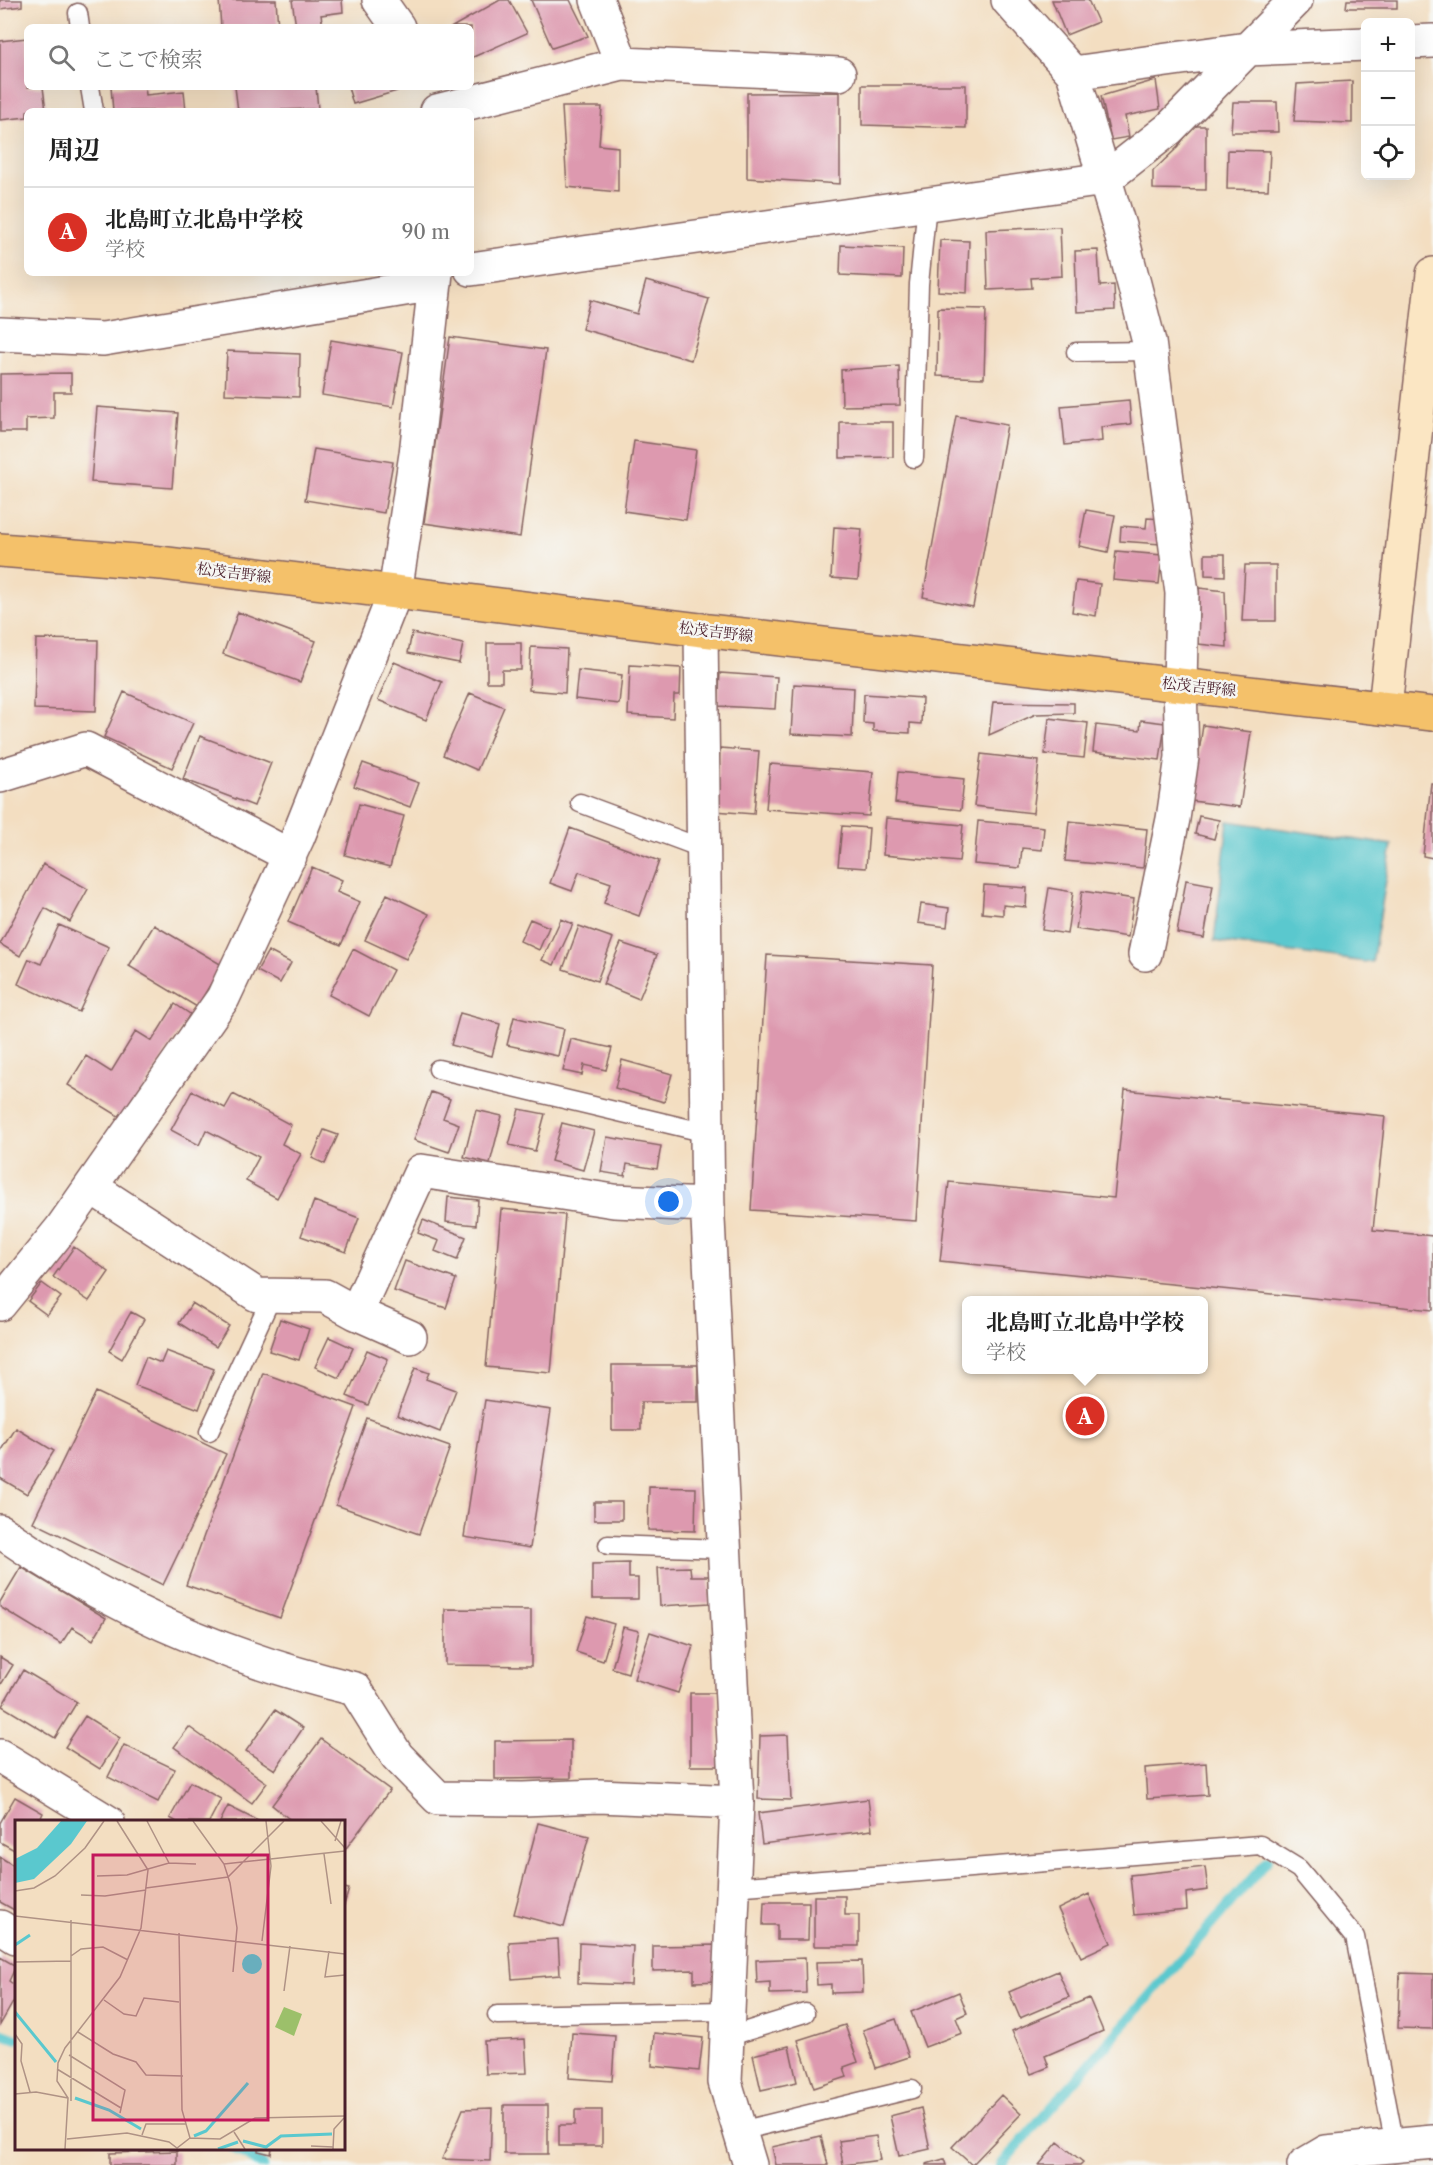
<!DOCTYPE html>
<html lang="ja">
<head>
<meta charset="utf-8">
<style>
	:root { --surface:#fff; --page:#f6f6f6; --text:#222; --muted:#767676; --line:#e0e0e0; --accent:#d93025 }
	body { margin:0; font-family:"Libre Caslon Text","Noto Serif JP",serif; background:var(--page); color:var(--text) }
	.controls { position:absolute; right:18px; top:18px; display:grid; overflow:hidden; border-radius:9px; box-shadow:0 6px 24px #0002 }
	.controls button { width:54px; height:54px; display:grid; place-items:center; padding:0; border:0; border-bottom:2px solid var(--line); background:var(--surface); color:var(--text); font:30px sans-serif }
	.you { position:absolute; left:669px; top:1202px; width:21px; height:21px; margin:-15px; border:4px solid #fff; border-radius:50%; background:#1a73e8; box-shadow:0 0 0 9px #1a73e833 }
	.badge { display:grid; place-items:center; width:39px; height:39px; border-radius:50%; background:var(--accent); color:#fff; font-size:20px; font-weight:700 }
	.pin { position:absolute; translate:-50% -50%; border:3px solid #fff; box-shadow:0 2px 6px #0006 }
	.popup { position:absolute; left:962px; top:1296px; width:246px; height:78px; box-sizing:border-box; display:grid; place-content:center; border-radius:9px; background:var(--surface); filter:drop-shadow(0 2px 4px #0005); font-size:20px; white-space:nowrap; color:var(--muted) }
	.popup b { font-size:22px; color:var(--text) }
	.popup::after { content:''; position:absolute; left:50%; top:100%; margin-left:-12px; border:12px solid transparent; border-top-color:var(--surface) }
	.list { margin:0; padding:0; list-style:none }
	h2 { display:flex; justify-content:space-between; align-items:center; height:78px; margin:0; padding:0 24px; font-size:26px }
	h2 small { font-size:20px; font-weight:400; color:var(--muted) }
	.list li { display:grid; grid-template-columns:39px 1fr auto; gap:18px; align-items:center; box-sizing:border-box; height:90px; padding:0 24px; border-top:2px solid var(--line) }
	.list b { display:block; font-size:22px; white-space:nowrap }
	.list p { margin:0; font-size:20px; white-space:nowrap; color:var(--muted) }
	.list em { font-size:20px; font-style:normal; color:var(--muted) }
	.icon { flex:none; width:33px; height:33px; fill:none; stroke:currentColor; stroke-width:2; stroke-linecap:round; stroke-linejoin:round }
	.map { position:relative; flex:none; width:1433px; height:2165px; overflow:hidden }
	.search { position:absolute; background:var(--surface); box-shadow:0 6px 24px #0002; left:24px; top:24px; width:450px; height:66px; display:flex; align-items:center; gap:15px; box-sizing:border-box; padding:0 21px; border-radius:9px; color:var(--muted); font-size:22px }
	.panel { position:absolute; background:var(--surface); box-shadow:0 6px 24px #0002; left:24px; top:108px; width:450px; height:168px; border-radius:9px }
	.map>svg:first-child { display:block }
	.water { fill:#5ac8ce; stroke:#52747c; stroke-width:1.5 }
	.lines { fill:none; stroke-linecap:round; stroke-linejoin:round }
	.stream { stroke:#5ac8ce; stroke-width:10 }
	.building { fill:#dd99af }
	.lane-casing { stroke:#856260; stroke-width:21 }
	.street-casing { stroke:#856260; stroke-width:36 }
	.secondary-casing { stroke:#856260; stroke-width:36 }
	.primary-casing { stroke:#856260; stroke-width:36 }
	.lane { stroke:#fff; stroke-width:18 }
	.street { stroke:#fff; stroke-width:33 }
	.secondary { stroke:#fbe6c3; stroke-width:33 }
	.primary { stroke:#f4c16a; stroke-width:33 }
	.labels { text-anchor:middle; stroke-width:5; stroke-linejoin:round; paint-order:stroke }
	.street-label { font-size:15px; fill:#4a1f2b; stroke:#f6f6f2 }
	.inset-river { fill:none; stroke:#5ac8ce; stroke-width:3 }
	.inset-road { fill:none; stroke:#af9285; stroke-width:1.5 }
	.view { fill:#c2185b; fill-opacity:0.15; stroke:#c2185b; stroke-width:3 }
	.inset-edge { fill:none; stroke:#4a1f2b; stroke-width:3 }
</style>
</head>
<body>
<div class="map">
<svg width="1433" height="2165" viewBox="0 0 1433 2165">
	<rect width="100%" height="100%" fill="#f6f6f2"/>
	<filter id="ink" filterUnits="userSpaceOnUse"><feTurbulence type="fractalNoise" baseFrequency=".0167" numOctaves="2"/><feDisplacementMap in="SourceGraphic" scale="12" xChannelSelector="R" yChannelSelector="G"/><feConvolveMatrix kernelMatrix="1 2 1 2 8 2 1 2 1" color-interpolation-filters="sRGB"/></filter>
	<filter id="wash" filterUnits="userSpaceOnUse"><feTurbulence type="fractalNoise" baseFrequency=".008" numOctaves="4" result="noise"/><feDisplacementMap in="SourceGraphic" scale="24" xChannelSelector="R" yChannelSelector="G"/><feGaussianBlur stdDeviation="1.35" result="paint"/><feColorMatrix in="noise" values="0 0 0 0 0 0 0 0 0 0 0 0 0 0 0 0 0 1.4 0 .05"/><feComposite in="paint" operator="in"/></filter>
	<g filter="url(#wash)">
		<rect width="100%" height="100%" fill="#f3dec1"/>
		<path class="water" d="M1228,821L1392,845L1372,963L1214,941Z"/>
		<g class="lines">
			<path class="stream" d="M0,2033L16,2039
				M233,2148L263,2165
				M1001,2165L1268,1860"/>
		</g>
		<g id="blocks">
			<path class="building" d="M0,0H22V6L0,9Z
				M219,0H276L278,27H221Z
				M292,0H342L343,12L321,15L323,27H296Z
				M500,0H509L527,33L471,58V27H452Z
				M531,0H570L588,36L552,48Z
				M1052,0H1088L1098,22L1066,35Z
				M1347,0H1397V8H1346Z
				M27,38V87H43L46,111H27V117L0,120V41Z
				M1156,80L1160,109L1125,116L1129,137L1111,140L1101,96Z
				M1352,81V123L1294,121L1297,84Z
				M862,85H966V128L862,125Z
				M111,87H145L146,95L184,91L186,111H113Z
				M235,87H316L318,109L238,111Z
				M348,87H396L397,91L353,104Z
				M840,92V184L747,178V93Z
				M1233,102H1277L1278,132H1231Z
				M562,107H602L599,145L618,147V192L567,187Z
				M1192,126H1206V190L1153,189V171L1178,147Z
				M1228,150L1270,151L1268,190L1227,189Z
				M1060,227L1062,276L1031,278L1032,288L988,290L986,230Z
				M940,240L969,241L967,293L938,291Z
				M841,245L903,248L902,278L840,275Z
				M1098,250L1100,286L1114,285L1115,310L1077,312L1075,251Z
				M646,281L709,299L691,360L582,329L590,300L637,314Z
				M938,308L986,309L984,378L937,376Z
				M450,337L546,350L520,537L424,523Z
				M331,340L403,352L393,407L322,395Z
				M227,351L300,354L299,397L225,394Z
				M899,366L900,405L842,406L841,370Z
				M71,373V392H54V418L26,419V432H0V374Z
				M1129,400L1131,424L1101,427L1102,441L1065,445L1061,406Z
				M97,407L178,413L172,488L91,482Z
				M956,416L1007,425L973,607L923,597Z
				M840,422H893V457L840,458Z
				M634,441L696,450L686,520L624,511Z
				M314,449L393,462L384,513L305,500Z
				M1086,510L1115,515L1108,552L1079,546Z
				M1147,518L1163,519L1161,544L1120,541L1121,526L1146,528Z
				M834,527L862,529L858,580L831,578Z
				M1116,551L1162,555L1159,584L1113,580Z
				M1205,554H1225V576L1205,575Z
				M1245,565H1276V621H1242Z
				M1076,581L1100,584L1096,616L1072,612Z
				M1199,588L1225,591L1227,647L1198,644Z
				M238,612L316,641L300,682L223,654Z
				M412,633L463,644L459,663L408,653Z
				M36,639L98,640L96,711L34,709Z
				M487,643H521V670H502V682H487Z
				M531,647L567,649L565,693L529,690Z
				M394,662L442,682L426,720L378,700Z
				M630,665L681,668L680,695H674L673,718L628,715Z
				M578,670L622,675L619,704L575,699Z
				M720,673L777,677L775,709L718,706Z
				M794,684L854,688L852,737L791,734Z
				M124,692L193,723L172,768L104,737Z
				M470,693L504,707L477,770L443,755Z
				M864,694L922,698L921,724L910,723V733L873,731V724L863,723Z
				M993,702L1074,703V713L1036,714L989,735Z
				M1049,718L1088,723L1084,758L1045,754Z
				M1141,720L1165,723L1160,760L1093,752L1096,725L1140,730Z
				M1203,725L1251,732L1240,807L1192,801Z
				M200,736L271,763L254,806L183,779Z
				M720,748L759,751L754,814L715,811Z
				M981,754L1039,761L1033,813L974,806Z
				M363,763L419,783L410,807L354,786Z
				M770,764L873,772L869,816L766,809Z
				M898,772L964,779L961,810L895,803Z
				M1431,783H1433V858L1423,856Z
				M359,804L404,816L390,867L345,855Z
				M1199,816L1219,820L1214,839L1195,834Z
				M886,818L963,825L959,862L883,855Z
				M978,821L1044,827L1042,850L1022,848L1020,868L974,864Z
				M1069,821L1147,829L1143,868L1065,861Z
				M842,826L869,828L866,868L838,866Z
				M570,828L659,861L639,916L604,903L611,883L579,872L572,891L550,883Z
				M43,864L88,889L70,922L45,908L20,956L0,944Z
				M312,867L342,880L337,892L360,902L341,945L288,922Z
				M1186,880L1213,885L1204,938L1177,933Z
				M984,885L1027,888L1026,907L1003,905V915L982,913Z
				M1049,888L1073,892L1067,934L1042,930Z
				M1082,891L1134,899L1128,937L1076,929Z
				M387,894L429,914L406,959L365,940Z
				M921,904L949,908L947,927L918,923Z
				M530,919L549,927L539,950L520,941Z
				M561,919L573,924L554,965L542,960Z
				M59,925L109,947L79,1012L18,984L29,959L41,964Z
				M154,925L222,965L197,1007L129,966Z
				M579,926L613,938L597,981L563,969Z
				M621,943L657,955L639,999L603,984Z
				M353,949L393,970L369,1016L329,995Z
				M268,951L291,963L280,983L257,971Z
				M767,955L932,965L916,1221L751,1210Z
				M175,1004L190,1014L125,1120L68,1085L86,1056L111,1072L136,1031L152,1041Z
				M460,1013L500,1024L492,1056L451,1045Z
				M514,1017L564,1029L558,1056L507,1045Z
				M571,1039L612,1048L606,1070L584,1065L582,1075L563,1071Z
				M622,1060L672,1074L664,1102L615,1088Z
				M1125,1090L1385,1116L1373,1230L1433,1236V1310L940,1261L949,1182L1114,1198Z
				M192,1091L225,1108L233,1094L291,1125L282,1144L301,1154L277,1198L246,1181L259,1157L206,1130L199,1145L171,1130Z
				M431,1092L450,1099L443,1118L459,1124L449,1152L414,1140Z
				M519,1109L545,1114L535,1151L509,1145Z
				M476,1110L502,1116L490,1163L464,1157Z
				M562,1123L594,1131L583,1170L551,1161Z
				M324,1130L338,1135L325,1164L312,1158Z
				M607,1137L661,1146L657,1169L627,1164L625,1176L601,1172Z
				M448,1197L478,1200L476,1225L446,1222Z
				M314,1201L359,1218L346,1252L301,1236Z
				M501,1209L565,1215L551,1373L486,1367Z
				M423,1220L466,1237L457,1260L435,1251L439,1241L418,1233Z
				M74,1247L109,1272L89,1301L53,1277Z
				M405,1261L456,1279L446,1308L394,1291Z
				M42,1283L61,1297L47,1315L28,1301Z
				M192,1303L229,1326L216,1347L179,1323Z
				M131,1312L144,1319L122,1359L109,1351Z
				M280,1319L309,1329L299,1360L269,1351Z
				M329,1337L353,1348L339,1378L315,1367Z
				M367,1350L388,1359L368,1405L347,1396Z
				M166,1351L214,1369L199,1409L135,1385L146,1357L161,1363Z
				M612,1365H698V1402H641V1430H612Z
				M415,1368L429,1373L426,1379L456,1390L440,1432L397,1415Z
				M263,1373L356,1407L280,1618L186,1585Z
				M96,1392L226,1454L163,1585L33,1522Z
				M485,1400L551,1410L530,1548L464,1537Z
				M367,1418L450,1447L419,1534L336,1505Z
				M16,1428L54,1451L27,1494L0,1478V1453Z
				M649,1487L696,1488L695,1531L648,1530Z
				M594,1502H622V1520H594Z
				M629,1563V1578H638V1599H592V1564Z
				M21,1567L106,1618L93,1640L72,1627L61,1644L0,1607V1602Z
				M690,1567L691,1576H709L710,1603L660,1606L658,1568Z
				M445,1609L531,1610V1666L445,1665Z
				M587,1616L614,1624L603,1661L576,1652Z
				M623,1627L639,1631L628,1673L612,1668Z
				M650,1632L693,1646L678,1693L634,1679Z
				M0,1657L13,1665L0,1686Z
				M23,1670L77,1702L55,1738L2,1706Z
				M690,1693H717L718,1766H690Z
				M275,1710L303,1728L275,1770L246,1751Z
				M85,1716L120,1738L100,1769L65,1747Z
				M189,1727L267,1783L252,1803L174,1747Z
				M788,1735L791,1800L758,1799L760,1736Z
				M321,1739L390,1790L344,1851V1822H293L272,1805Z
				M571,1740V1778L495,1779V1741Z
				M124,1745L175,1769L158,1802L108,1777Z
				M1206,1763L1208,1795L1147,1799L1145,1768Z
				M190,1782L221,1799L209,1822H177L170,1818Z
				M15,1797L43,1813L39,1822H16V1851L0,1842V1823Z
				M868,1799L872,1830L762,1844L758,1813Z
				M228,1806L260,1822H220Z
				M538,1823L589,1836L564,1927L514,1914Z
				M0,1857L16,1867V1911L0,1902Z
				M1205,1867L1208,1890L1186,1893L1187,1910L1134,1915L1130,1875Z
				M344,1888L349,1889L344,1905Z
				M1089,1894L1111,1943L1081,1957L1058,1909Z
				M814,1896H845V1915H859V1946H814Z
				M764,1902H809L808,1940H777V1925H763Z
				M558,1939L560,1975L512,1979L509,1942Z
				M579,1943L633,1946L631,1985L578,1983Z
				M719,1945L720,1981L694,1982V1970L653,1971V1946Z
				M0,1957L16,1966L9,1981L16,1986V1997L0,2025Z
				M805,1958L806,1993L770,1994V1982L757,1983L756,1960Z
				M862,1961L863,1992L831,1993V1984L817,1985L816,1962Z
				M1058,1971L1069,1997L1020,2018L1009,1992Z
				M1400,1973L1433,1974V2029L1398,2028Z
				M959,1992L967,2013L956,2018L962,2033L925,2047L911,2012Z
				M1089,1998L1103,2031L1045,2056L1049,2067L1031,2074L1012,2031Z
				M896,2019L909,2057L876,2068L863,2030Z
				M845,2025L858,2062L844,2067L847,2077L814,2088L798,2040Z
				M572,2033L615,2036L612,2081L569,2078Z
				M654,2033L703,2038L699,2071L652,2066Z
				M525,2039L527,2073L486,2074L484,2041Z
				M789,2046L797,2082L761,2090L753,2055Z
				M1001,2095L1021,2114L972,2165L952,2147Z
				M504,2105H548V2154H504Z
				M492,2108L490,2161L442,2159L463,2109Z
				M921,2108L930,2149L899,2156L890,2116Z
				M575,2110H602V2146H559V2125H575Z
				M821,2136L828,2165H776L772,2147Z
				M876,2136L880,2160L843,2165L839,2141Z
				M1058,2142L1083,2162L1080,2165H1039Z
				M258,2148H272L271,2154L258,2151Z
				M177,2151V2165H110V2153Z
				M944,2159L946,2165H926V2164Z"/>
		</g>
	</g>
	<g filter="url(#ink)">
		<use href="#blocks" fill-opacity="0" stroke="#856260" stroke-width="1.5"/>
		<g class="lines">
			<g class="lane-casing">
				<path id="lane" d="M78,13L80,27
					M90,87L94,111
					M1076,352L1150,351
					M914,458L919,284L927,204
					M580,803L704,849
					M438,1069L707,1133
					M209,1432L272,1296
					M608,1545L724,1549
					M733,1887L1260,1845L1299,1869L1355,1937L1395,2146
					M497,2015L728,2011
					M727,2037L805,2013
					M740,2131L912,2089"/>
			</g>
			<g class="street-casing">
				<path id="street" d="M379,0L398,27
					M597,0L622,64
					M1008,0L1073,73L1119,226L1149,342L1182,593L1180,685L1182,757L1173,819L1145,954
					M1410,42L1433,41
					M1073,73L1247,49L1366,44
					M437,111L622,64L839,74
					M471,269L1105,179L1169,129L1296,0
					M0,334L103,339L435,284
					M701,630L708,1219L737,1802L725,2082L750,2165
					M0,776L86,749L290,856
					M91,1187L257,1295L325,1296L356,1313L421,1171L614,1201L708,1205
					M0,1304L61,1229L223,998L298,837L395,593L416,454L436,273
					M356,1313L410,1337
					M0,1531C107,1606 228,1659 355,1689L397,1756L438,1798L523,1799L599,1796L737,1802
					M0,1756L108,1822
					M0,1927L16,1937
					M1304,2165L1326,2152L1433,2142"/>
			</g>
			<g class="secondary-casing">
				<path id="secondary" d="M1385,707L1433,274"/>
			</g>
			<g class="primary-casing">
				<path id="primary" d="M0,550L161,563L701,630L1433,714"/>
			</g>
			<use href="#lane" class="lane"/>
			<use href="#street" class="street"/>
			<use href="#secondary" class="secondary"/>
			<use href="#primary" class="primary"/>
		</g>
	</g>
	<g class="labels">
		<g class="street-label">
			<text transform="translate(234 573) rotate(7)" y="5">松茂吉野線</text>
			<text transform="translate(716 632) rotate(7)" y="5">松茂吉野線</text>
			<text transform="translate(1199 687) rotate(6)" y="5">松茂吉野線</text>
		</g>
	</g>
	<g transform="translate(15 1820)">
		<rect width="330" height="330" fill="#f3dec1"/>
		<path d="M269,187L287,194L279,216L260,207Z" fill="#9cc06a"/>
		<path d="M46,1H72L56,24L19,59L0,63V39L22,28ZM227 144a10 10 0 1 1 20 0a10 10 0 1 1-20 0Z" fill="#5ac8ce"/>
		<path class="inset-river" d="M0,125L15,115M0,192L41,242M60,278L94,290L126,309M179,316L191,311L233,263M228,321L251,327L266,316L317,314M203,329L223,322"/>
		<path class="inset-road" d="M132,1L154,43M178,1L209,44L215,63L222,108L218,152M306,1L330,28M320,21L326,1M309,34L316,84M209,44L330,31M82,56L112,55L154,43L181,44M131,68L213,57L269,1M0,71L19,68L40,56L70,28L89,1M66,75L90,76L131,70M0,96L330,134M164,113L167,290L175,318M247,121L256,46L251,1M314,131L310,157L330,155M56,136L66,129L88,127L113,140M0,142L56,141M269,171L275,126M89,180L109,194L121,196L129,178L164,182M63,212L98,234L121,242L131,255L168,256M330,213V235M0,214L7,224L6,241L15,272M54,235L110,270L105,293M42,249L106,288M0,274L21,272L53,278M56,281V100M219,312L230,329M127,315L131,304H171M52,319L112,313L154,322L162,328L175,318L205,319L240,298L330,296M296,326L318,327M50,329L53,278L42,261L43,243L50,228L105,157L126,108L133,50L102,1M318,329L319,309L329,298"/>
		<path class="view" d="M78,35H253V300H78Z"/>
		<rect width="330" height="330" class="inset-edge"/>
	</g>
</svg>
<div class="controls">
<button>+</button>
<button>−</button>
<button><svg class="icon" aria-label="locate" viewBox="0 0 24 24"><circle cx="12" cy="12" r="6"/><path d="M12 2v4M12 18v4M2 12h4M18 12h4"/></svg></button>
</div>
<div class="you"></div>
<div class="pin badge" style="left:1085px;top:1416px">A</div>
<div class="popup"><b>北島町立北島中学校</b>学校</div>
<div class="search"><svg class="icon" aria-label="search" viewBox="0 0 24 24"><circle cx="10" cy="10" r="6"/><path d="M15 15l6 6"/></svg>ここで検索</div>
<section class="panel">
<h2>周辺<small></small></h2>
<ul class="list">
<li><span class="badge">A</span><div><b>北島町立北島中学校</b><p>学校</p></div><em>90 m</em></li>
</ul>
</section>
</div>
</body>
</html>
